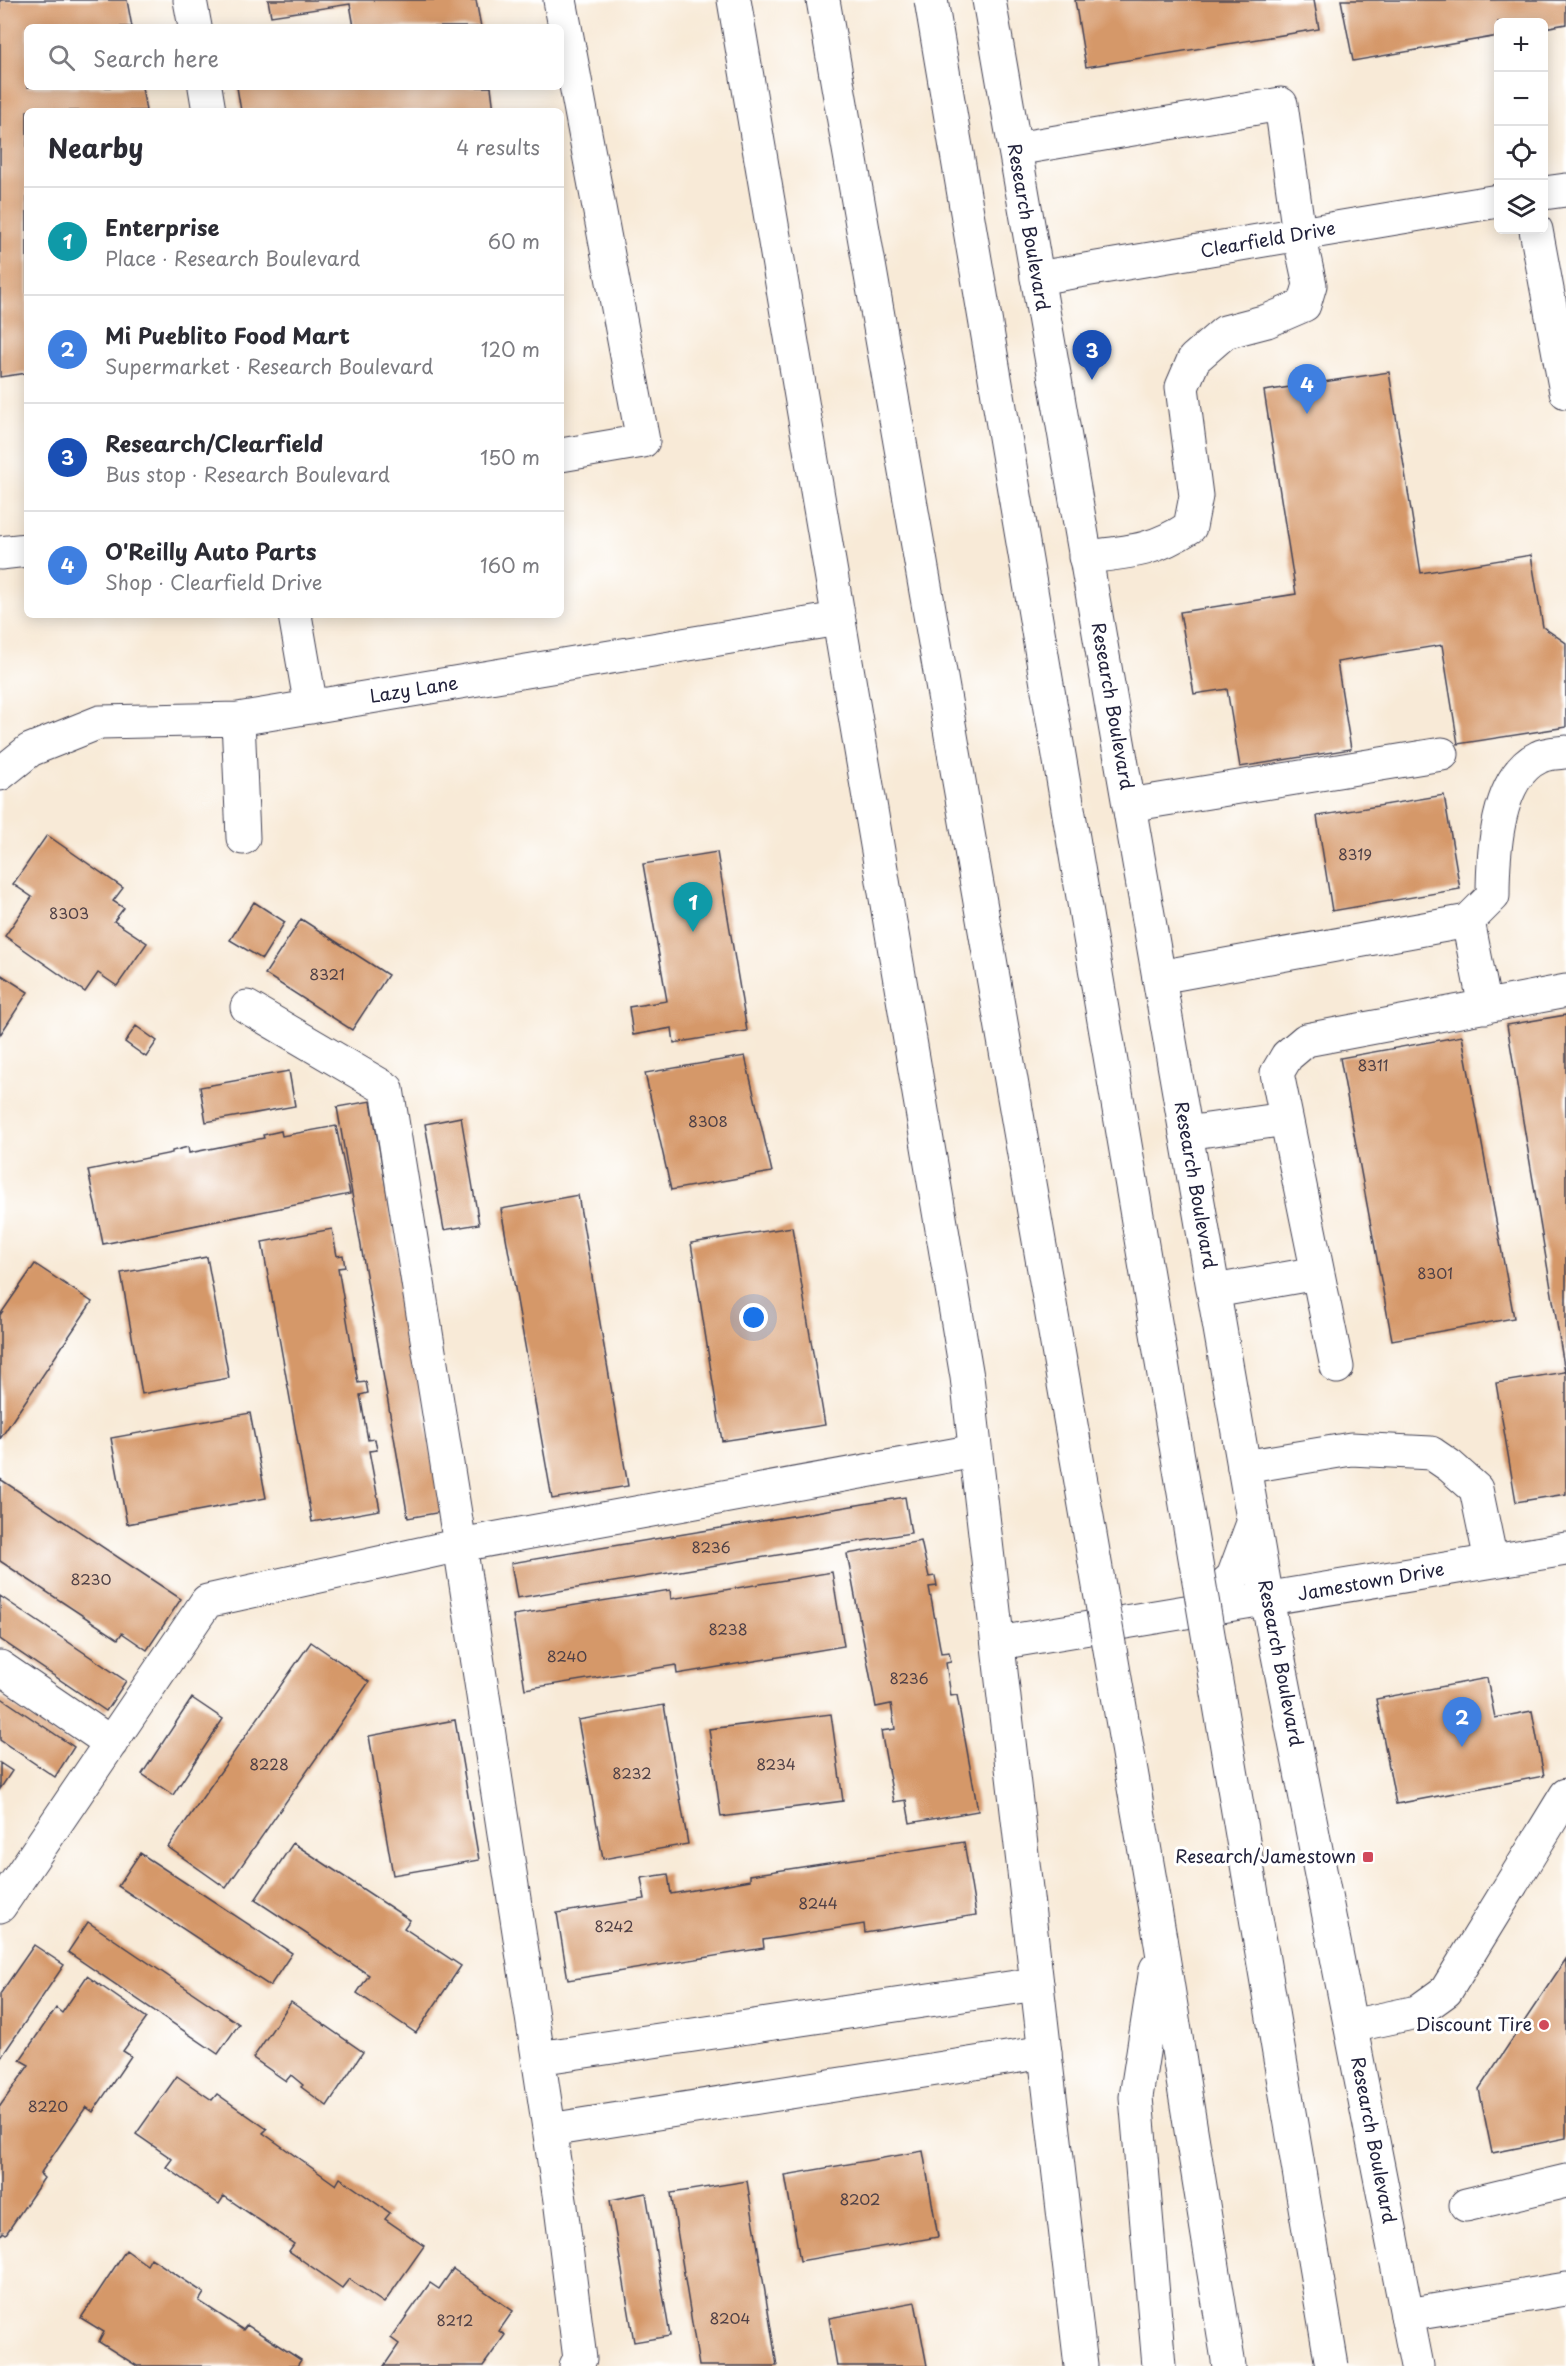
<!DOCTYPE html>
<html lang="en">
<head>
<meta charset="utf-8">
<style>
	:root { --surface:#fff; --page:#f2f2f3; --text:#2b2b33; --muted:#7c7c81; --line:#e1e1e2; --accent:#2563eb }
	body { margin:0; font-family:"Playpen Sans",sans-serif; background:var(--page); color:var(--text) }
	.controls { position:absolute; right:18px; top:18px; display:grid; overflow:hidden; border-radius:9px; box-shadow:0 3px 15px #0003 }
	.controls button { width:54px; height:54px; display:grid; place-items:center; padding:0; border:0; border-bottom:2px solid var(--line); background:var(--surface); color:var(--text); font:30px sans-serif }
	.you { position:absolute; left:754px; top:1318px; width:21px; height:21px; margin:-15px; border:4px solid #fff; border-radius:50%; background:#1a73e8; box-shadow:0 0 0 9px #1a73e833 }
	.badge { display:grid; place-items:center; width:39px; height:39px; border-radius:50%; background:var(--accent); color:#fff; font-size:20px; font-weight:700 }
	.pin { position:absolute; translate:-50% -50px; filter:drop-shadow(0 2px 3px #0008) }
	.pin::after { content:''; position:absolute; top:32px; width:21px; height:18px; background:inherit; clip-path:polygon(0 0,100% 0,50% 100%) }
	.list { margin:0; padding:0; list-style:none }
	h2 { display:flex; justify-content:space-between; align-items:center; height:78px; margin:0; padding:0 24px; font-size:26px }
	h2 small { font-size:20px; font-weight:400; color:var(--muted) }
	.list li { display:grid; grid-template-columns:39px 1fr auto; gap:18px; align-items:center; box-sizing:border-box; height:108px; padding:0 24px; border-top:2px solid var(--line) }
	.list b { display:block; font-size:22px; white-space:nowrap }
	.list p { margin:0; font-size:20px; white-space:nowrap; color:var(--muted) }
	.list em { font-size:20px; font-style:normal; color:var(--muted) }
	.icon { flex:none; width:33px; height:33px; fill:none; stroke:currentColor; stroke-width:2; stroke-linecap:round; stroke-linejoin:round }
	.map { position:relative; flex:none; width:1566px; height:2366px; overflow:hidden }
	.search { position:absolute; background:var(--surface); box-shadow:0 3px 15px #0003; left:24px; top:24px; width:540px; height:66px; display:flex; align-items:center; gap:15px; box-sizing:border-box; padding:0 21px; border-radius:9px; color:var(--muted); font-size:22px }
	.panel { position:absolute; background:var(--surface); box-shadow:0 3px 15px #0003; left:24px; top:108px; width:540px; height:510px; border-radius:9px }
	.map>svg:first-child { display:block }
	.building { fill:#d59869 }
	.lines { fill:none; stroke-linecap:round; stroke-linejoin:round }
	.minor-casing { stroke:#424052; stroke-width:35 }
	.major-casing { stroke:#424052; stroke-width:35 }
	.highway-casing { stroke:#424052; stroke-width:35 }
	.minor { stroke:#fff; stroke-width:33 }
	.major { stroke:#fff; stroke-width:33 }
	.highway { stroke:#fff; stroke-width:33 }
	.highway-bridge-casing { stroke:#424052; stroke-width:35; stroke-linecap:butt }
	.highway-bridge { stroke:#fff; stroke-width:33 }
	.poi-dot { fill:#d1495b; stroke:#fff; stroke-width:2 }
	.labels { text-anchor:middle; stroke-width:6; stroke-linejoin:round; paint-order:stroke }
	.number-label { font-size:15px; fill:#4f4046 }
	.street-label { font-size:18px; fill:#22223b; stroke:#fff }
	.poi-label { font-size:18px; fill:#22223b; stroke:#fff; text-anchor:end }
</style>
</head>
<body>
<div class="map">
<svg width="1566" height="2366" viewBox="0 0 1566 2366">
	<rect width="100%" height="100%" fill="#fff"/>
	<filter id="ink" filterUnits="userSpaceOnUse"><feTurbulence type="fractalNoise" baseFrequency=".0167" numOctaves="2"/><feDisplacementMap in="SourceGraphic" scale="12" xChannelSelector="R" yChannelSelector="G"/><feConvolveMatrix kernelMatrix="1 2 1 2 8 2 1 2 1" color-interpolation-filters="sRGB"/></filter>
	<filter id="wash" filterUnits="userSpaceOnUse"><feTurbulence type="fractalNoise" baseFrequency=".008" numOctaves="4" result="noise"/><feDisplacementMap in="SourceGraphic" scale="24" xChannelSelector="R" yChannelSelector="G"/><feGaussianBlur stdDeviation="1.35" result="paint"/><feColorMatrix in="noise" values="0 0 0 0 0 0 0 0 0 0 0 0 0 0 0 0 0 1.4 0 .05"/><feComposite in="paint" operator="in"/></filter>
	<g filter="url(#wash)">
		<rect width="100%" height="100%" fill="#f8ead7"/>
		<g id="blocks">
			<path class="building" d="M0,0H127L132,27H27V87H142L146,111H27V373L0,377Z
				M268,0H476L481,27H354L350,4L271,16Z
				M1075,0H1314L1319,29L1086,67Z
				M1341,0H1566V24L1544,28V22H1498V36L1353,61Z
				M237,87H491L494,111H241Z
				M1389,372L1421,573L1531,555L1543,627L1566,643V727L1458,744L1442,645L1337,662L1351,749L1240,767L1227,689L1194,694L1180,612L1296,594L1264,391Z
				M1444,795L1460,889L1332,911L1317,816Z
				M47,835L123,888L113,901L124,908L114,921L147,943L117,986L98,973L85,992L5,936L32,897L13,884Z
				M717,852L747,1031L674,1043L672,1028L633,1035L629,1007L667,1001L643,864Z
				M254,902L285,922L262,959L230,940Z
				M301,919L388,975L352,1030L265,974Z
				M0,974L28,992L0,1035Z
				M1566,1015V1494L1516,1502L1496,1383L1565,1372L1507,1025Z
				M136,1026L157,1041L146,1057L125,1042Z
				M1462,1036L1514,1318L1392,1340L1340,1058Z
				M745,1056L772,1172L671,1190L645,1073Z
				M289,1071L295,1106L206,1122L200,1087Z
				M371,1101L442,1512L408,1518L337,1107Z
				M461,1117L479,1224L444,1230L425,1124Z
				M336,1126L350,1194L103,1244L88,1170L172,1153V1151L188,1147L189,1153L264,1138L263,1135L281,1131L282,1136Z
				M578,1195L628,1486L552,1499L501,1209Z
				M792,1227L825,1425L722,1441L691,1243Z
				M332,1229L337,1256L343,1255L345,1267L338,1268L358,1383L366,1382L368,1393L360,1395L368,1440L375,1439L377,1450L369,1451L380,1510L312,1522L262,1242Z
				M207,1257L229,1378L142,1394L121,1273Z
				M35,1264L92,1302L0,1439V1315Z
				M250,1413L266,1498L127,1524L111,1438Z
				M0,1479L181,1599L147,1650L122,1633L118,1639L0,1561Z
				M905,1497L911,1533L517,1598L511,1563Z
				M921,1541L929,1577L935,1576L937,1586L929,1587L941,1653L949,1652L951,1662L946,1663L951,1696L957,1695L978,1811L910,1823L906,1800L894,1802L881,1731L895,1729L891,1704L876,1707L847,1554Z
				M832,1572L844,1646L677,1674L676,1665L525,1689L513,1615L670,1590L671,1599Z
				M0,1596L126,1681L106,1711L0,1639Z
				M311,1642L369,1682L226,1888L168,1847Z
				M1487,1678L1495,1718L1532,1711L1544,1776L1396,1804L1376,1699Z
				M0,1697L74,1747L55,1777L0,1740Z
				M192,1698L223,1719L173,1795L142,1774Z
				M664,1705L688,1844L603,1859L578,1720Z
				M831,1714L843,1801L721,1817L709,1729Z
				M455,1720L479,1860L393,1875L369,1736Z
				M0,1763L12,1771L0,1789Z
				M964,1842L976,1915L865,1933L864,1924L763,1940L764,1948L568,1980L557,1913L645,1899L641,1878L668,1874L671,1894L750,1880V1875Z
				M293,1843L410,1920L404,1928L461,1966L416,2033L357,1993L369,1975L255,1900Z
				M140,1853L292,1953L270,1986L118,1886Z
				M88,1922L239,2024L218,2054L68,1952Z
				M34,1945L64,1965L0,2059V1994Z
				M1566,1959V2138L1492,2153L1479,2089Z
				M87,1976L147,2018L123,2051L131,2056L93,2112L86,2107L40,2174L44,2178L6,2234L3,2232L0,2237V2106L29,2065L20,2060L56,2008L62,2013Z
				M291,2002L363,2052L327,2106L301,2087L303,2085L291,2075L286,2081L253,2058Z
				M177,2076L212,2100L217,2094L267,2129L263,2133L336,2185L340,2178L390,2213L385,2219L424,2246L384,2303L349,2279L342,2288L289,2251L294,2244L224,2196L219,2204L166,2167L172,2159L136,2134Z
				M923,2151L938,2237L800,2261L785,2175Z
				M747,2181L777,2366H699L671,2193Z
				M646,2193L670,2336L634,2342L610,2200Z
				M126,2250L147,2265L151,2258L204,2293L199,2301L243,2330L247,2325L301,2360L297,2366H137L99,2342L104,2332L81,2318Z
				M453,2269L513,2311L499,2331L505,2335L483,2366H384L399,2344L391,2338L430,2283L439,2289Z
				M915,2302L927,2366H837L829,2318Z"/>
		</g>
	</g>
	<g filter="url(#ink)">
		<use href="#blocks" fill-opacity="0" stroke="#424052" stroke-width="1.5"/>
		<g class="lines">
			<g class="minor-casing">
				<path id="minor" d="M190,0L195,27
					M560,0L643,441L561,455
					M205,87L209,111
					M1015,149L1281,104L1299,234L1310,285L1304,305L1267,321L1225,332L1194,359L1182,387L1196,496L1190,527C1152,552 1129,552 1085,557
					M1544,193L1566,190
					M1536,230L1566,392
					M1037,278L1498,201
					M0,553L27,550
					M295,615L311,707
					M238,719L243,838
					M0,774L30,750L100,722L238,719L838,619
					M1129,805L1442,754
					M1468,921L1485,1007
					M1159,977L1468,921L1493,896C1493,855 1496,777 1539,757C1546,753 1558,753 1566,752
					M247,1007L387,1089L460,1545L975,1451
					M1186,1133L1286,1119
					M1214,1291L1317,1273
					M1337,1367L1277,1073L1287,1056L1306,1040L1566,991
					M1244,1467L1351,1449L1431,1453L1450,1466L1476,1489L1491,1561
					M998,1643L1566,1549
					M0,1667L111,1743
					M0,1906L207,1601L460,1545L561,2207L580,2359L576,2366
					M1351,2026L1417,2012L1446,1991L1566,1795
					M538,2058L1037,1984
					M549,2130L1045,2052
					M1466,2205L1566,2181
					M1407,2315L1566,2289"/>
			</g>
			<g class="major-casing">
				<path id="major" d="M734,0L967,1377L1081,2366
					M989,0L1267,1599L1417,2366
					M1195,1611L1233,1577L1253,1523"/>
			</g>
			<g class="highway-casing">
				<path id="highway" d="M823,0L1073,1436
					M1160,1938L1229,2366
					M1156,1969L1136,2097L1159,2366"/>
			</g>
			<use href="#minor" class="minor"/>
			<use href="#major" class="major"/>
			<use href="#highway" class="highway"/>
			<g class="highway-bridge-casing">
				<path id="highway-bridge" d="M931,0L1332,2366
					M1073,1436L1160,1938"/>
			</g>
			<use href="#highway-bridge" class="highway-bridge"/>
		</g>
	</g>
	<g class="poi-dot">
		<rect x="1362" y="1851" width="12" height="12" rx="3"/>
		<circle cx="1544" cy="2025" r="6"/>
	</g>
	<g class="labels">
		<g class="number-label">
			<text x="1355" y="860">8319</text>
			<text x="69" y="919">8303</text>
			<text x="327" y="980">8321</text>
			<text x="1373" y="1071">8311</text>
			<text x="708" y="1127">8308</text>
			<text x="1435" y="1279">8301</text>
			<text x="711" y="1553">8236</text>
			<text x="91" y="1585">8230</text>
			<text x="728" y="1635">8238</text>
			<text x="567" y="1662">8240</text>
			<text x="909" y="1684">8236</text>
			<text x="269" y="1770">8228</text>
			<text x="776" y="1770">8234</text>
			<text x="632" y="1779">8232</text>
			<text x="818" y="1909">8244</text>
			<text x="614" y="1932">8242</text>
			<text x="48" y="2112">8220</text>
			<text x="860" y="2205">8202</text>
			<text x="730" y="2324">8204</text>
			<text x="455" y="2326">8212</text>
		</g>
		<g class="street-label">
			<text transform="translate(1028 227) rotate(80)" y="6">Research Boulevard</text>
			<text transform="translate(1268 240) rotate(-10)" y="6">Clearfield Drive</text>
			<text transform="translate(414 690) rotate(-9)" y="6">Lazy Lane</text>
			<text transform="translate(1112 706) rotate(80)" y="6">Research Boulevard</text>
			<text transform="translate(1195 1185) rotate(80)" y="6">Research Boulevard</text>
			<text transform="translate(1371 1582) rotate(-10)" y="6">Jamestown Drive</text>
			<text transform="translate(1280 1663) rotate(79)" y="6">Research Boulevard</text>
			<text transform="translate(1373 2140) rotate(79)" y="6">Research Boulevard</text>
		</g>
		<g class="poi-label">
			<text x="1356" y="1863">Research/Jamestown</text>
			<text x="1532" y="2031">Discount Tire</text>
		</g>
	</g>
</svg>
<div class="controls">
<button>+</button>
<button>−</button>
<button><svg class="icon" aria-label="locate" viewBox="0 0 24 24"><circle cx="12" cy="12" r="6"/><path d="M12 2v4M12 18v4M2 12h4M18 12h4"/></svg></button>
<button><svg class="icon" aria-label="layers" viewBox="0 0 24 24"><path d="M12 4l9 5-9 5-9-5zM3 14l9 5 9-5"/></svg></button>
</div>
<div class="you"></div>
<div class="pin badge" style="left:693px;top:932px;background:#0f9aa8">1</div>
<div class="pin badge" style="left:1462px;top:1747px;background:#3f7fe0">2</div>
<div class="pin badge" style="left:1092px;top:380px;background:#1a4fb4">3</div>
<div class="pin badge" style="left:1307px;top:414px;background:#3f7fe0">4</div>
<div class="search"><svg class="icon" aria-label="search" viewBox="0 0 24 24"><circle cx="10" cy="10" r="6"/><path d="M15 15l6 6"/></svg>Search here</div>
<section class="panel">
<h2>Nearby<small>4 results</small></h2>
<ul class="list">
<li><span class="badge" style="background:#0f9aa8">1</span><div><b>Enterprise</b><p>Place · Research Boulevard</p></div><em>60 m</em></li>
<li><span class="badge" style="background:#3f7fe0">2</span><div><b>Mi Pueblito Food Mart</b><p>Supermarket · Research Boulevard</p></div><em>120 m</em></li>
<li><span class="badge" style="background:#1a4fb4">3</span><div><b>Research/Clearfield</b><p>Bus stop · Research Boulevard</p></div><em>150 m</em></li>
<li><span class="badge" style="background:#3f7fe0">4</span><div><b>O'Reilly Auto Parts</b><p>Shop · Clearfield Drive</p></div><em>160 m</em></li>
</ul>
</section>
</div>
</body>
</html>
